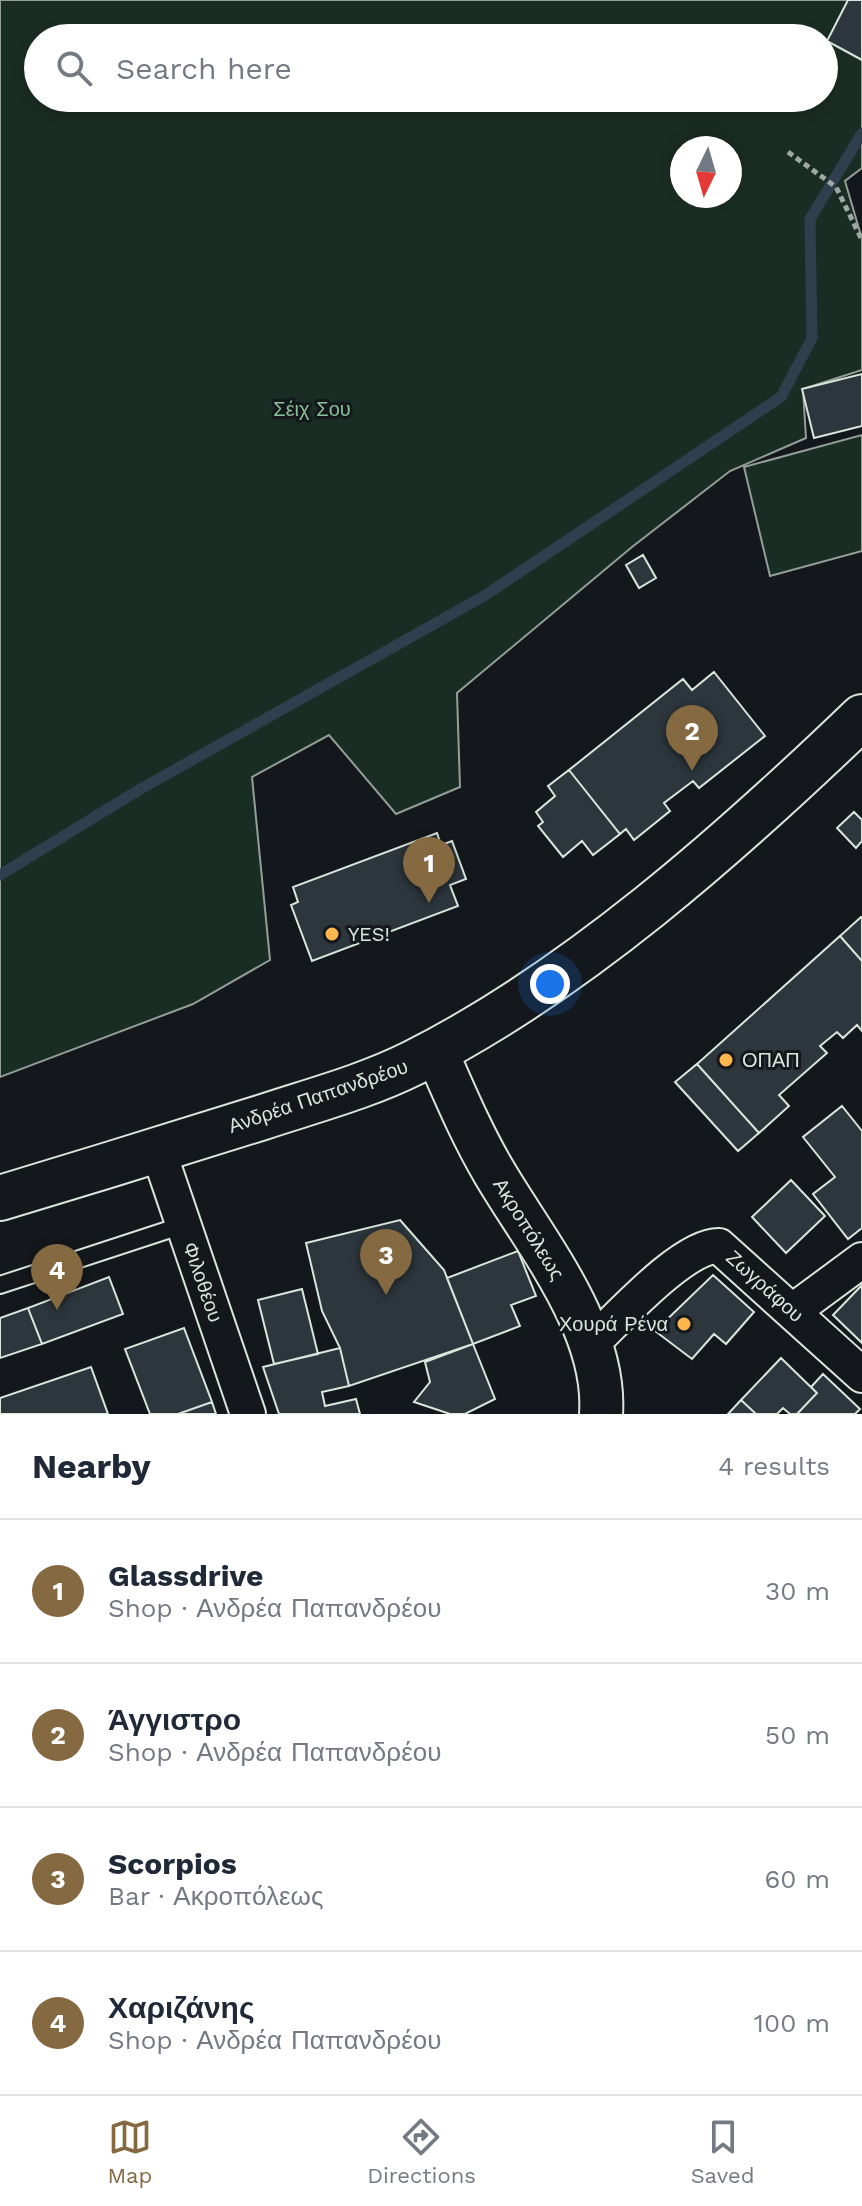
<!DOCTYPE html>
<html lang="en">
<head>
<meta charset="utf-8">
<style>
	:root { --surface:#fff; --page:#f6f6f7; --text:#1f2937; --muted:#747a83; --line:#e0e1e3; --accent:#846941 }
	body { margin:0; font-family:"Work Sans",sans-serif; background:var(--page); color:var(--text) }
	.compass { position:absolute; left:670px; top:136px; width:72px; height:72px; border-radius:50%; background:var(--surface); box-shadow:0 4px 12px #0003; rotate:185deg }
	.you { position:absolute; left:550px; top:984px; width:28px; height:28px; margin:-20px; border:6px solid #fff; border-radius:50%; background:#1a73e8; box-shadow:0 0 0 12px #1a73e833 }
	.badge { display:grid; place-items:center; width:52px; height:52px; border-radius:50%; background:var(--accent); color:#fff; font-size:26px; font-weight:700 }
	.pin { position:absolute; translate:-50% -66px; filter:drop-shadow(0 2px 4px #0008) }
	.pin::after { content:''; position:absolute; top:42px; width:28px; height:24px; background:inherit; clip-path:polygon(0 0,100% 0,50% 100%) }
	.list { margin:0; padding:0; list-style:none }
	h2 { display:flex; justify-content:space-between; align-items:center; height:104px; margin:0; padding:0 32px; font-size:34px }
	h2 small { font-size:26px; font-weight:400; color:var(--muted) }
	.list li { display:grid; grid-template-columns:52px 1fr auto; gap:24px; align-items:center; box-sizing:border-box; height:144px; padding:0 32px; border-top:2px solid var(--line) }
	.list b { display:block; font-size:30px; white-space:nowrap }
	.list p { margin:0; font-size:26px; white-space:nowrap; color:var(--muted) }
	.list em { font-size:26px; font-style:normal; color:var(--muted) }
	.icon { flex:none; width:44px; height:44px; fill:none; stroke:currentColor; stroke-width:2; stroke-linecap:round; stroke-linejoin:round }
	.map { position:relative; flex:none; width:862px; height:1414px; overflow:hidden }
	.search { position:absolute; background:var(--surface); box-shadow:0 4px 12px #0003; left:24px; right:24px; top:24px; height:88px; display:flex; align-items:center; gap:20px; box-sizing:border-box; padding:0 28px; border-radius:44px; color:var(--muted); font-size:30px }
	.sheet { height:680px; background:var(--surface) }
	nav { display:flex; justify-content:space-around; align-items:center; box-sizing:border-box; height:112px; border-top:2px solid var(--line); background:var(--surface); font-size:22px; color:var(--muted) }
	nav a { display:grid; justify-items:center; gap:4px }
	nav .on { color:var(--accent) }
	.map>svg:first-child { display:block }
	.green { fill:#1a2d24; stroke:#939e99; stroke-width:2; fill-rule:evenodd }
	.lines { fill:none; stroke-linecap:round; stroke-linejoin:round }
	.stream { stroke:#2f3f4d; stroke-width:11 }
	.building { fill:#2c363c; stroke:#d8e6dc; stroke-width:2 }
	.service-casing { stroke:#d8e6dc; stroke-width:20 }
	.minor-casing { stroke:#d8e6dc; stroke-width:38 }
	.tertiary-casing { stroke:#d8e6dc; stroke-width:46 }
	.secondary-casing { stroke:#d8e6dc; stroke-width:48 }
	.path { stroke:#9da8a2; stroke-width:5; stroke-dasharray:6 4; stroke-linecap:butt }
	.service { stroke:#14181c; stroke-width:16 }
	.minor { stroke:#14181c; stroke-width:34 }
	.tertiary { stroke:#14181c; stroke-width:42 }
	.secondary { stroke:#14181c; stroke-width:44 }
	.poi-dot { fill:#ffb74d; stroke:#14181c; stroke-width:3 }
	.labels { text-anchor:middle; stroke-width:6; stroke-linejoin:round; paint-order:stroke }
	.park-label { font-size:20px; fill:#8ac095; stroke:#14181c }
	.poi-label { font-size:20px; fill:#d8e6dc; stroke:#14181c; text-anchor:start }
	.street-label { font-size:20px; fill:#d8e6dc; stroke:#14181c }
</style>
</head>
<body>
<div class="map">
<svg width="862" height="1414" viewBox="0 0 862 1414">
	<rect width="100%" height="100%" fill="#14181c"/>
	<path class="green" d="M0,0H862V168L845,181L862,239V370L803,389L806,438L730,471L632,547L457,693L460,787L396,814L329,735L252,777L270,960L193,1004L0,1077ZM38,38H824V98H38ZM682,148H730V196H682Z
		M862,435V551L770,576L744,467Z"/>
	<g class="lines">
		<path class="stream" d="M0,875L137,791L484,596L781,397L812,338L810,219L862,133"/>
	</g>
	<path class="building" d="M848,0H862V60L827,41Z
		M862,374V426L814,438L802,389Z
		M643,555L656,578L639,588L626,565Z
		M714,672L765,736L699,788L693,781L664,803L670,811L634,840L626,829L620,834L569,770L683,679L692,690Z
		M569,770L620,834L593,855L582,841L563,857L538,826L543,822L536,812L555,796L548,786Z
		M854,812L862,820V841L856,848L837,828Z
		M437,833L441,845L452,841L466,879L450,885L458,906L312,961L291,905L298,902L293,887Z
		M861,917H862V961L840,936Z
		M840,936L862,961V1031L857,1025L843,1038L837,1032L820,1046L827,1053L779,1095L789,1106L759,1133L697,1064Z
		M697,1064L759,1133L738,1151L675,1082Z
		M842,1106L862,1131V1228L848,1239L813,1194L835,1177L803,1137Z
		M791,1180L825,1216L786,1253L752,1217Z
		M400,1220L444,1270L473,1344L349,1386L340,1348L322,1311L306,1243Z
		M518,1251L536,1296L511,1305L520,1326L473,1344L447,1278Z
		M713,1275L754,1312L726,1344L714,1334L692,1359L655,1331Z
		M109,1277L123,1314L42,1344L28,1308Z
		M862,1285V1343L833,1315Z
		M302,1289L318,1354L274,1364L258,1300Z
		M28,1308L42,1344L0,1358V1318Z
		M184,1328L212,1402L178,1414H150L125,1349Z
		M473,1344L495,1399L465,1414H450L414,1402L430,1382L425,1362Z
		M340,1348L349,1386L322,1392L325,1406L356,1399L360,1414H279L263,1367Z
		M781,1358L817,1393L797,1414H790L783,1408L777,1414H756L741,1400Z
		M91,1367L108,1414H0V1398Z
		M823,1374L860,1409L855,1414H797L817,1393L811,1387Z
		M741,1400L756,1414H728Z
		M212,1402L216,1414H178Z"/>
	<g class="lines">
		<g class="service-casing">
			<path id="service" d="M0,1285L183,1225"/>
		</g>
		<g class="minor-casing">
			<path id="minor" d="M158,1150L248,1414
				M793,1311L862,1260
				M589,1346C616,1321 683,1245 719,1246L862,1375"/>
		</g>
		<g class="tertiary-casing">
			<path id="tertiary" d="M436,1051C454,1092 471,1133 494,1172C535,1242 607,1328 601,1414"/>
		</g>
		<g class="secondary-casing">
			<path id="secondary" d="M0,1198C87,1172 173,1145 260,1118C311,1101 365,1087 413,1063C576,981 731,843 862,717"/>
		</g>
		<path class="path" d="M788,152L836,187L862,240"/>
		<use href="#service" class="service"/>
		<use href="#minor" class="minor"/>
		<use href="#tertiary" class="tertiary"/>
		<use href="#secondary" class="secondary"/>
	</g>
	<g class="poi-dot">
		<circle cx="332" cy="934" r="8"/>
		<circle cx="726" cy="1060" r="8"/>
		<circle cx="684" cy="1324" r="8"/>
	</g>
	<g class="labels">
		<g class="park-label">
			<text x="312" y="416">Σέιχ Σου</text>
		</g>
		<g class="poi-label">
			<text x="348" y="941">YES!</text>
			<text x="742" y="1067">ΟΠΑΠ</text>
			<text x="668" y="1331" text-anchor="end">Χουρά Ρένα</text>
		</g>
		<g class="street-label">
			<text transform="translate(318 1096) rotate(-19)" y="7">Ανδρέα Παπανδρέου</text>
			<text transform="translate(529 1229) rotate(58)" y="7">Ακροπόλεως</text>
			<text transform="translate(203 1282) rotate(71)" y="7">Φιλοθέου</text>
			<text transform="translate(765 1286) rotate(42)" y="7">Ζωγράφου</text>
		</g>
	</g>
</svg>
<svg class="compass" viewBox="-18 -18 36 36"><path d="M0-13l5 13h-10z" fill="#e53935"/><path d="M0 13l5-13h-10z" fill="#747a83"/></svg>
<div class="you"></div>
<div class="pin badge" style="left:429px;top:903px">1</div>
<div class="pin badge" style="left:692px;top:771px">2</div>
<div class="pin badge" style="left:386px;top:1295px">3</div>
<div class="pin badge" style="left:57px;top:1310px">4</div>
<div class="search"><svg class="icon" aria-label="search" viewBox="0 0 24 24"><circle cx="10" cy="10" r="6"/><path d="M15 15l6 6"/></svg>Search here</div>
</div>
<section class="sheet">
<h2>Nearby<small>4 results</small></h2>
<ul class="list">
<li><span class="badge">1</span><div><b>Glassdrive</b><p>Shop · Ανδρέα Παπανδρέου</p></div><em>30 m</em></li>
<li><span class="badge">2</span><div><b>Άγγιστρο</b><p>Shop · Ανδρέα Παπανδρέου</p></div><em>50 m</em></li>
<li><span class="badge">3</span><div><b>Scorpios</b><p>Bar · Ακροπόλεως</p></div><em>60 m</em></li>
<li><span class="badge">4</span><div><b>Χαριζάνης</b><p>Shop · Ανδρέα Παπανδρέου</p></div><em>100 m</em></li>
</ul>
</section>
<nav>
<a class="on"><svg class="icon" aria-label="map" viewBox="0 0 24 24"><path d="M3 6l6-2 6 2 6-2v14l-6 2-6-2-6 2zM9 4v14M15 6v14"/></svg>Map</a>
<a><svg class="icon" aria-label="directions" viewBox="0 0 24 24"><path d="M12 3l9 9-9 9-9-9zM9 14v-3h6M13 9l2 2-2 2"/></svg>Directions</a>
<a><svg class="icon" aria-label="saved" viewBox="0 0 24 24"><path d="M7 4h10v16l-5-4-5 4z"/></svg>Saved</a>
</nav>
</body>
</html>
